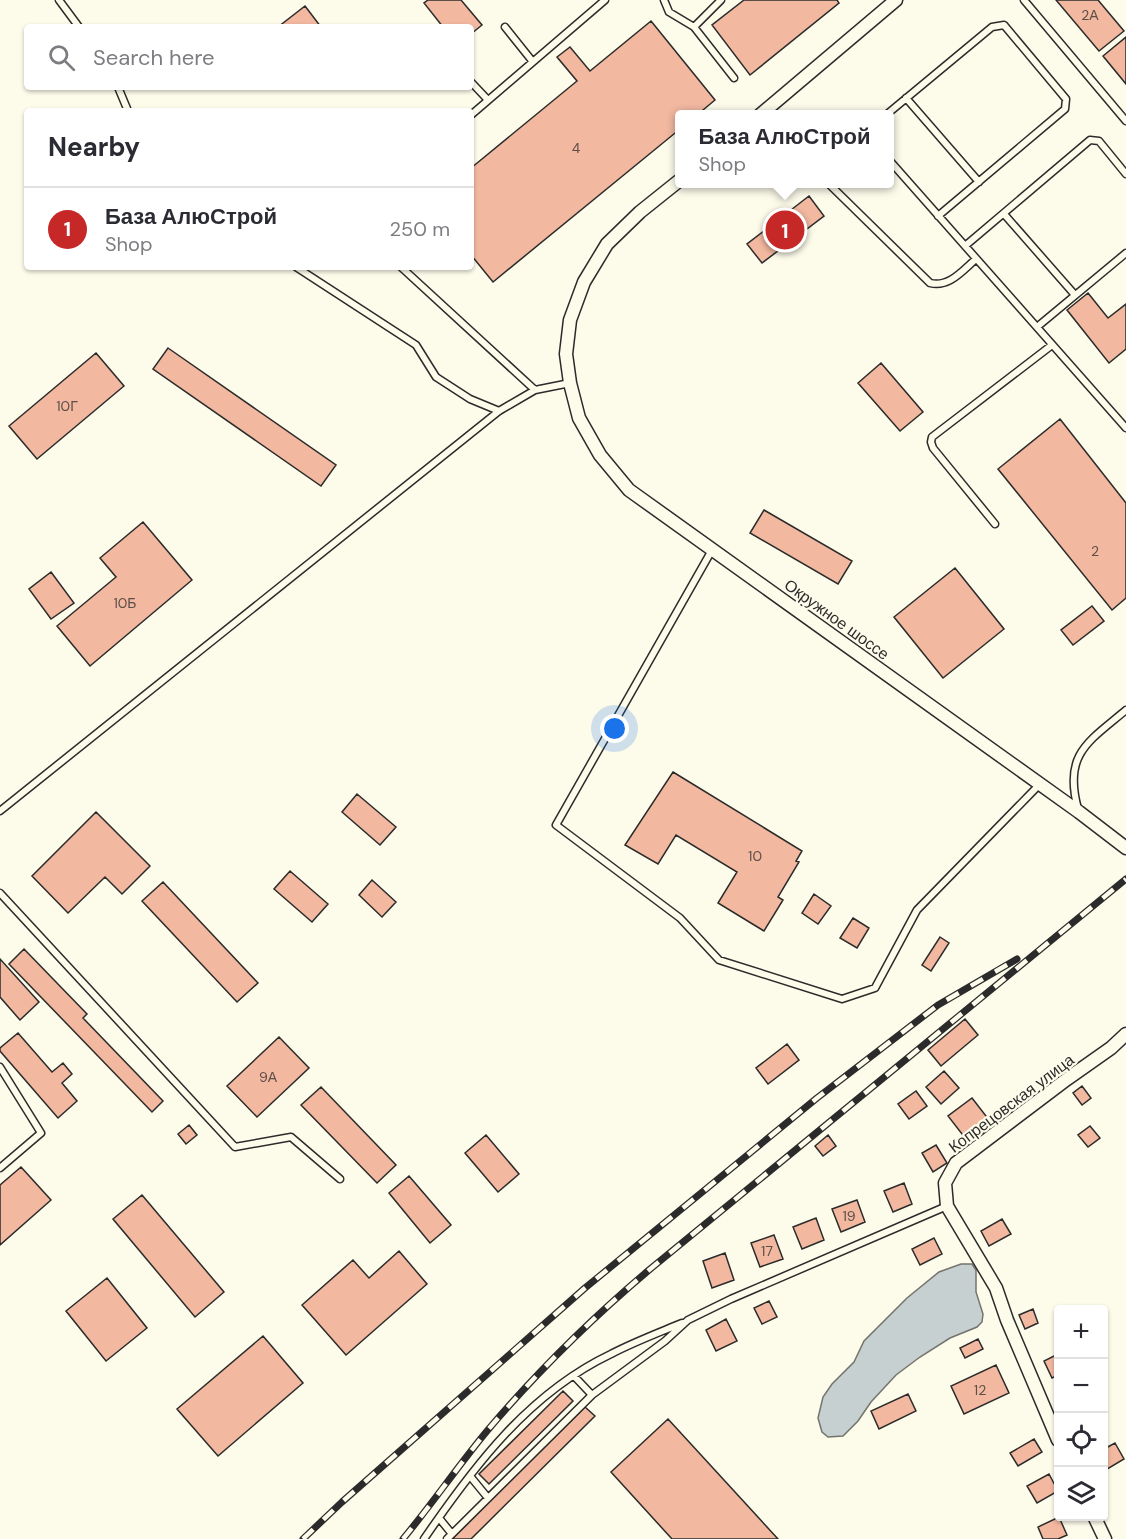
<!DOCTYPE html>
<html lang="en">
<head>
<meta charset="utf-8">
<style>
	:root { --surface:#fff; --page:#f7f7f7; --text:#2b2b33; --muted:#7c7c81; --line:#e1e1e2; --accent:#c62828 }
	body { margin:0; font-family:"DM Sans",sans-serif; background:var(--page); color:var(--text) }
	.controls { position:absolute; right:18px; bottom:18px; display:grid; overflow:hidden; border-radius:6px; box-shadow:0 2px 4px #0004 }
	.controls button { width:54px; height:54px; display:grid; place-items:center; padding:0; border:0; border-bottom:2px solid var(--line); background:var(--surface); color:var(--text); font:30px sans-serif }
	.you { position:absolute; left:615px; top:729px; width:21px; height:21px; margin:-15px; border:4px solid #fff; border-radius:50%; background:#1a73e8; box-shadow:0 0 0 9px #1a73e833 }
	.badge { display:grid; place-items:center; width:39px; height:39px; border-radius:50%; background:var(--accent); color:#fff; font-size:20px; font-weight:700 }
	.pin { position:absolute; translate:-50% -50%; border:3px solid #fff; box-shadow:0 2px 6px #0006 }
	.popup { position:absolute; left:675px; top:110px; width:219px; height:78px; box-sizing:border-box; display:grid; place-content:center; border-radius:6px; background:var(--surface); filter:drop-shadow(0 2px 4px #0005); font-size:20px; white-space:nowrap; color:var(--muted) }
	.popup b { font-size:22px; color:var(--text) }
	.popup::after { content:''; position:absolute; left:50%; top:100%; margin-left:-12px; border:12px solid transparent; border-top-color:var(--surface) }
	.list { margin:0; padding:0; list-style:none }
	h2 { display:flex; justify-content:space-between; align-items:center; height:78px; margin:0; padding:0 24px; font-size:26px }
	h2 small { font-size:20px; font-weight:400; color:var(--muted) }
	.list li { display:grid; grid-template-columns:39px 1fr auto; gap:18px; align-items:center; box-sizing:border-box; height:84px; padding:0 24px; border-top:2px solid var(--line) }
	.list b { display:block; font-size:22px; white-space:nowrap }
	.list p { margin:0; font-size:20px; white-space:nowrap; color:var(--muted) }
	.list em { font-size:20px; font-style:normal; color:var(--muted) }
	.icon { flex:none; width:33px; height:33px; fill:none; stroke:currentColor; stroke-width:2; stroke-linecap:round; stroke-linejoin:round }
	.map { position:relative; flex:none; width:1126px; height:1539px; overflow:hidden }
	.search { position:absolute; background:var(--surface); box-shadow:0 2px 4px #0004; left:24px; top:24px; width:450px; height:66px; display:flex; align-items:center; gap:15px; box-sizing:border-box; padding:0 21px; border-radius:6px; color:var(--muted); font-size:22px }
	.panel { position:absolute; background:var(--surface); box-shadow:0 2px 4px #0004; left:24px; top:108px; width:450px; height:162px; border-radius:6px }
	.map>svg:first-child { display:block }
	.water { fill:#c7d0d0; stroke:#74746e; stroke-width:1.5 }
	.building { fill:#f2b8a0; stroke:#2b2b2b; stroke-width:1.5 }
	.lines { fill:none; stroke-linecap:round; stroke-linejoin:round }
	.service-casing { stroke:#2b2b2b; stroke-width:9 }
	.minor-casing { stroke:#2b2b2b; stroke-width:15 }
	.service { stroke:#fdfbea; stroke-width:6 }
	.minor { stroke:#fdfbea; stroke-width:12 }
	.rail-casing { stroke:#2b2b2b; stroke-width:7 }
	.rail { stroke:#fdfbea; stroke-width:4.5; stroke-dasharray:14; stroke-linecap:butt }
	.labels { text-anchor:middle; stroke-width:4.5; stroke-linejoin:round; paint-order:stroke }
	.number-label { font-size:14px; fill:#5d4e48 }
	.street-label { font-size:16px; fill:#2b2b2b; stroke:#fdfbea }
</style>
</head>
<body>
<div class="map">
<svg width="1126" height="1539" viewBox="0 0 1126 1539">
	<rect width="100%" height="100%" fill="#fdfbea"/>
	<path class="water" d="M961,1264H972L976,1270V1292L983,1314L982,1322L977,1327L950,1338L920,1357L896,1375L871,1402L858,1421L843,1436L828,1437L822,1432L818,1418L823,1397L832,1384L854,1362L864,1341L907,1298L939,1272Z"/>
	<path class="building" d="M428,0H461L482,25L471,34V27H443L424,3Z
		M744,0H837L839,3L750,75L712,25Z
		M1056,0H1098L1124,31L1099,51Z
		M305,6L321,27H278Z
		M651,21L715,100L697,115H680V129L493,282L471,255V168L577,81L557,57L570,47L590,71Z
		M1126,37V84L1103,56Z
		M809,196L824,216L762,263L747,244Z
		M1088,293L1108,318L1126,304V349L1109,363L1067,310Z
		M168,348L336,465L321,486L153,369Z
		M96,353L124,386L37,459L9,426Z
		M881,363L923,412L900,431L858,383Z
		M1060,419L1126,503V598L1112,610L998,469Z
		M764,510L852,561L838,584L750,533Z
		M143,522L192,580L90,666L57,626L116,577L100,558Z
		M955,568L1004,629L943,678L894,617Z
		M51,572L74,603L51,619L29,589Z
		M1092,606L1104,621L1073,645L1061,630Z
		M673,772L802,851L796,861L799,862L778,897L783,900L764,931L718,903L737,872L676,835L658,864L625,845Z
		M357,794L396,827L380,845L342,812Z
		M96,812L150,866L122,894L105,877L68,913L32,876Z
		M290,871L328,904L312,922L274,889Z
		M372,880L396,902L382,917L359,895Z
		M163,882L258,983L237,1002L142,901Z
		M814,894L831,906L818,924L802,913Z
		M853,918L869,928L857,948L840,938Z
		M940,937L949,943L931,971L922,965Z
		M24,949L87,1014L83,1018L163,1101L152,1112L9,964Z
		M0,959L39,1002L20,1020L0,997Z
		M965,1019L978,1035L941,1066L928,1050Z
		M18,1033L52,1072L63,1063L72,1074L62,1083L77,1101L58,1118L0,1051V1048Z
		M279,1037L309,1068L257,1117L227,1086Z
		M787,1044L799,1060L768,1084L756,1068Z
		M944,1071L959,1088L941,1104L926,1087Z
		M1082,1086L1091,1098L1082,1105L1073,1093Z
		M321,1087L396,1165L377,1183L301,1105Z
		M916,1091L927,1106L909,1119L898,1104Z
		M972,1098L993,1125L969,1143L948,1116Z
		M189,1125L197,1135L186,1144L178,1134Z
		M1090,1126L1100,1138L1088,1147L1078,1135Z
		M486,1135L519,1174L498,1192L465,1153Z
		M828,1135L836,1146L823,1156L815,1146Z
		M936,1145L947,1163L933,1172L922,1153Z
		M21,1167L51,1200L0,1245V1185Z
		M409,1176L451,1225L430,1243L389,1193Z
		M904,1183L912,1204L893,1212L884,1191Z
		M142,1195L224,1292L195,1317L113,1219Z
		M857,1200L865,1222L841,1232L832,1209Z
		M816,1218L824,1240L802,1249L793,1227Z
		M1002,1219L1011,1234L989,1246L981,1231Z
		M774,1235L783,1259L760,1267L751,1243Z
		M934,1238L942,1254L920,1265L912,1249Z
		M399,1251L427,1284L346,1355L302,1305L353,1260L369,1278Z
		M725,1253L734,1280L712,1288L703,1261Z
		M107,1278L147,1328L106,1361L66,1311Z
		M769,1301L777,1317L762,1324L754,1308Z
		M1033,1309L1038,1323L1025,1329L1019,1315Z
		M726,1319L737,1341L716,1351L706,1330Z
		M263,1336L303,1383L218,1456L177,1409Z
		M978,1339L983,1349L965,1358L960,1348Z
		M1058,1354V1375L1052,1378L1044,1361Z
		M996,1365L1009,1393L964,1414L951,1386Z
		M563,1391L573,1401L489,1484L479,1474Z
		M908,1394L916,1411L879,1429L871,1411Z
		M585,1407L595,1416L471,1539H452Z
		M668,1419L778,1539H672L611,1472Z
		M1034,1439L1042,1452L1018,1466L1010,1453Z
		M1115,1443L1124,1459L1104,1471V1449Z
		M1049,1474L1058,1491L1037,1503L1027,1486Z
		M1059,1517L1067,1535L1058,1539H1043L1038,1527Z"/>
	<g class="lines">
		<g class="service-casing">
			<path id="service" d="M59,0L79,27
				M664,0L669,12L694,27L721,0
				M1024,0L1126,121
				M505,27L533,62
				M694,27L734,78
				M471,82L488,100
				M118,87L128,111
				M906,98L979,182
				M471,115L605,0
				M886,115L992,27L1004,25L1066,99L1065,109L938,216
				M890,161L1126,428
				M830,185L930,283C949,288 963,270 976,259
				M1004,214L1075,295
				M965,246L1090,140L1099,141L1126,174
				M296,267L416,345L436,377L470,399L499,411
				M401,267L535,390
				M1037,327L1126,253
				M995,524L933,448L931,442L932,437L1052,345
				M712,550L556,825L680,918L719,960L842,999L875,988L917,910L1040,784
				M1078,809C1063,754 1088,742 1126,710
				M0,811L499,411L535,390L570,383
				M0,893L235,1147L291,1137L340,1179
				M0,1067L41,1133L0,1168
				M574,1376L592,1395
				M470,1476L488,1498
				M439,1518L452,1534
				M424,1539C474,1466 529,1393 611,1354C634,1342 658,1333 682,1323
				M447,1539L592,1395L665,1341L688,1320L731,1299L947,1206"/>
		</g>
		<g class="minor-casing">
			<path id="minor" d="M760,115L896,0
				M680,180L640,212L607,244L584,282L570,320L566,354L570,383L579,418L600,455L629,490L1079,812L1126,848
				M1058,1440L1007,1320L996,1288L947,1206L945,1183L956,1163L1067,1079L1111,1048L1126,1034
				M1094,1516L1105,1539"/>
		</g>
		<use href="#service" class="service"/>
		<use href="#minor" class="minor"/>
		<g class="rail-casing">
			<path id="rail" d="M303,1539L342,1502L585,1288L817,1098L938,1005L1017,959
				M403,1539C432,1504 458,1466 487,1431C536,1373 591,1319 649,1270L1126,879"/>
		</g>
		<use href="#rail" class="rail"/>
	</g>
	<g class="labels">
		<g class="number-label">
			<text x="1090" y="20">2А</text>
			<text x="576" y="153">4</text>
			<text x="67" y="411">10Г</text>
			<text x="1095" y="556">2</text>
			<text x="125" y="608">10Б</text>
			<text x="755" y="861">10</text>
			<text x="268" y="1082">9А</text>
			<text x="849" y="1221">19</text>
			<text x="767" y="1256">17</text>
			<text x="980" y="1395">12</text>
		</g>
		<g class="street-label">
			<text transform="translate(837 619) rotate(36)" y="6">Окружное шоссе</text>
			<text transform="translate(1011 1103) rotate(-37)" y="6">Копрецовская улица</text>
		</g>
	</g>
</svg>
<div class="controls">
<button>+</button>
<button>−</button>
<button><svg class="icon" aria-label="locate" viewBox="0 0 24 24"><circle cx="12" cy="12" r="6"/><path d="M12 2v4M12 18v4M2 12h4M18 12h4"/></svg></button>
<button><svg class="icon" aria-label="layers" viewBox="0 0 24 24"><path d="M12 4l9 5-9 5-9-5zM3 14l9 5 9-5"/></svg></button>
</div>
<div class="you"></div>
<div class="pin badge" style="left:785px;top:230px">1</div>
<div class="popup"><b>База АлюСтрой</b>Shop</div>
<div class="search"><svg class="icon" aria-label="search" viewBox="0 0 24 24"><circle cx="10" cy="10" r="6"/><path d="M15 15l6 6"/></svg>Search here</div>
<section class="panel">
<h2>Nearby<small></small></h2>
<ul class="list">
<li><span class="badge">1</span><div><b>База АлюСтрой</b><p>Shop</p></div><em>250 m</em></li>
</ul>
</section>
</div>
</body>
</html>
